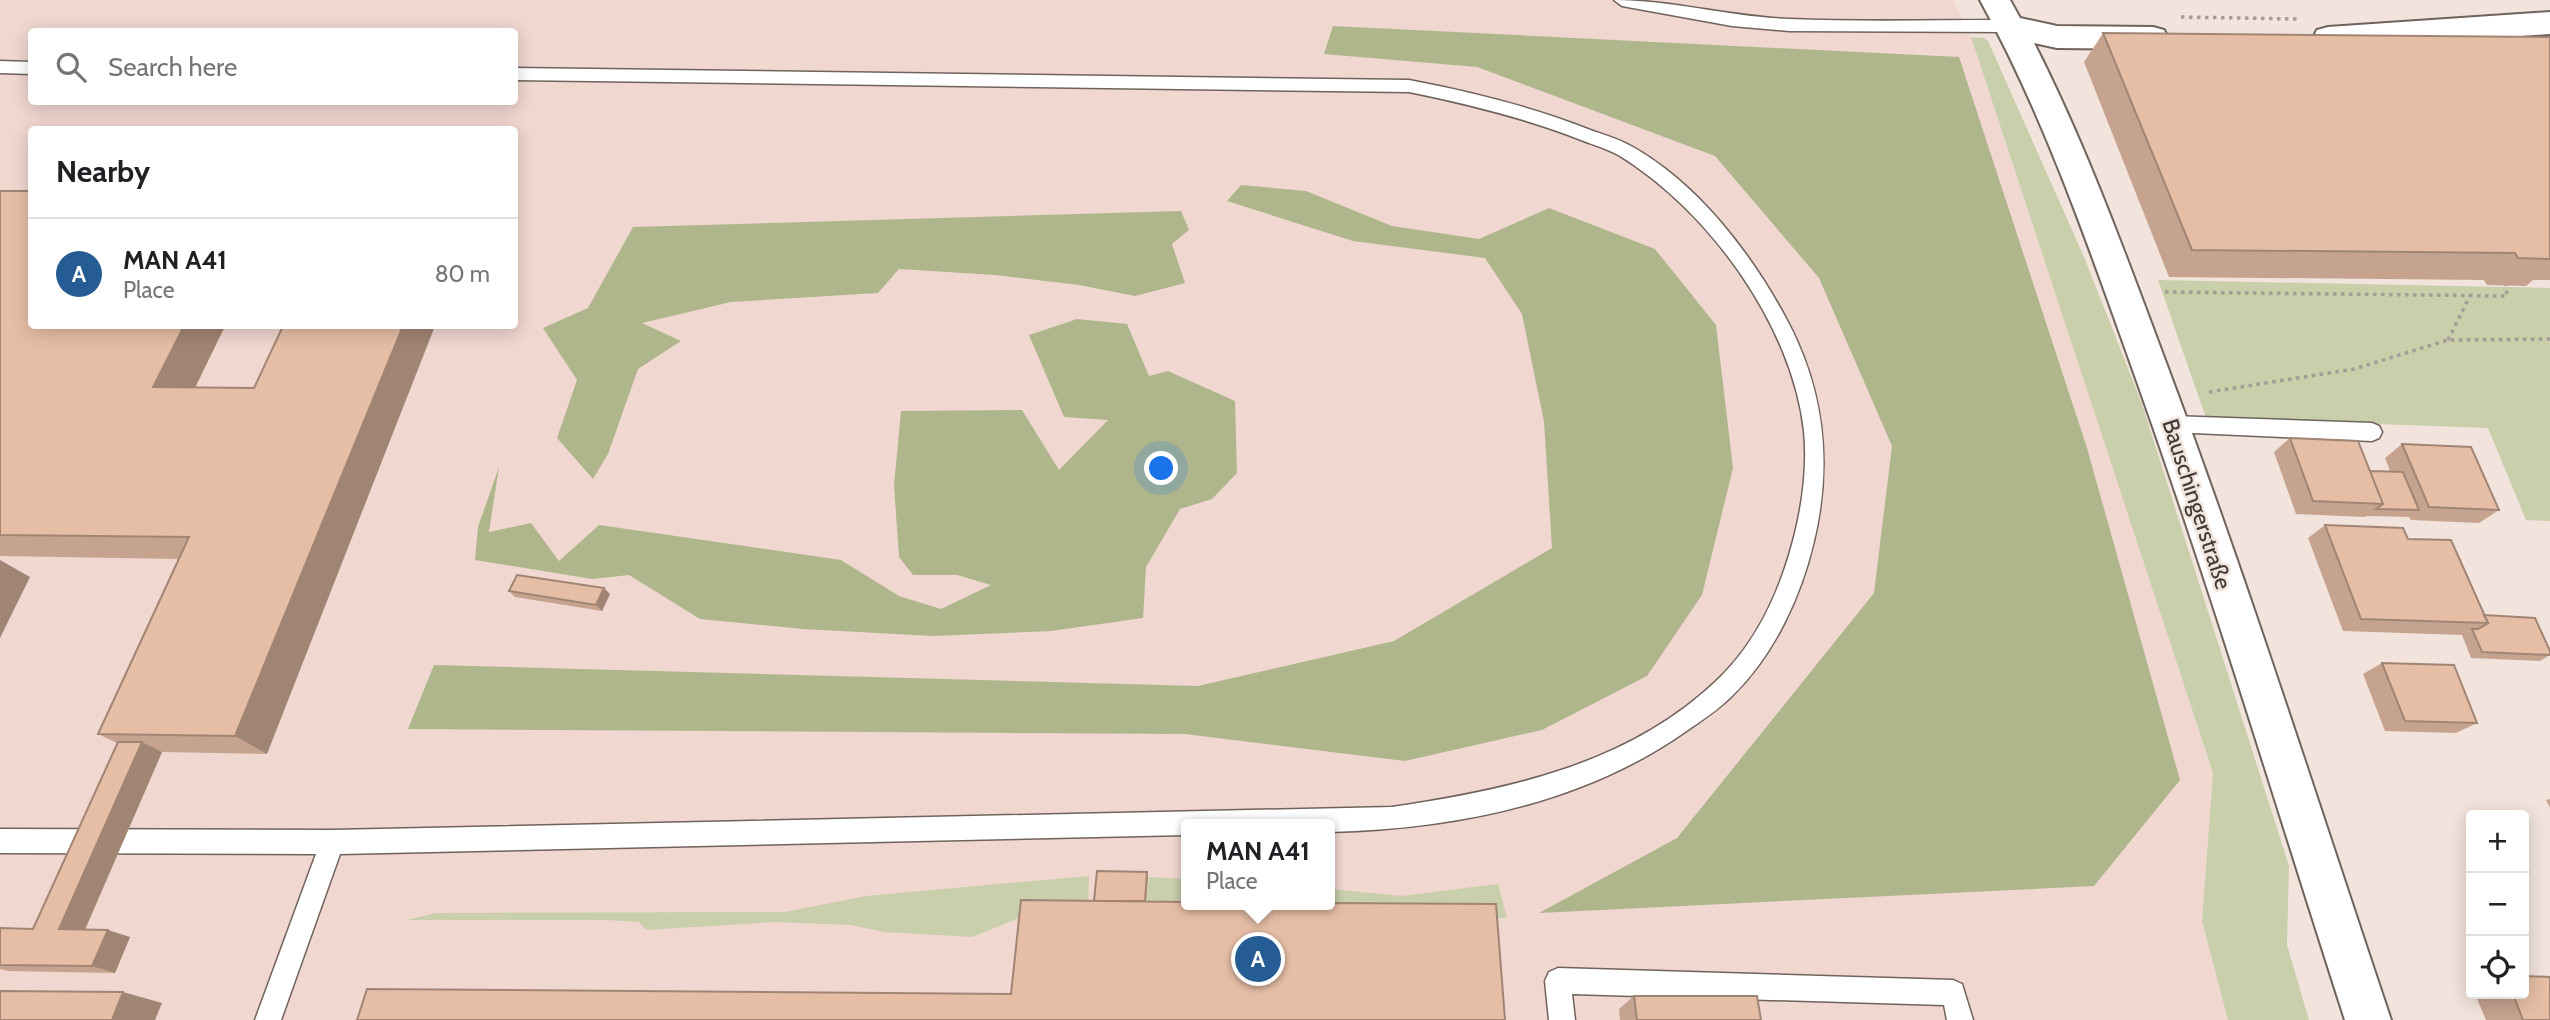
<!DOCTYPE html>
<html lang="en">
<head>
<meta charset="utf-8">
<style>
	:root { --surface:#fff; --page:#f6f6f6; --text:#202124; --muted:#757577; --line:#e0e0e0; --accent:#255c94 }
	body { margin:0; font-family:Cabin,sans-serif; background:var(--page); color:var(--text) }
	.controls { position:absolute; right:21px; bottom:21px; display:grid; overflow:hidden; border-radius:7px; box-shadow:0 4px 18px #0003 }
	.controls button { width:63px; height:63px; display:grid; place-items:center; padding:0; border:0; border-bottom:2px solid var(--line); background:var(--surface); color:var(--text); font:35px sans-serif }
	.you { position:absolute; left:1162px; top:469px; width:24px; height:24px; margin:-18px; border:5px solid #fff; border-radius:50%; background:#1a73e8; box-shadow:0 0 0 10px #1a73e833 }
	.badge { display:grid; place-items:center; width:46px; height:46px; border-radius:50%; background:var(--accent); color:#fff; font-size:23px; font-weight:700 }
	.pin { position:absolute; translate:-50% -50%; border:4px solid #fff; box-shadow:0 2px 7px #0006 }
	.popup { position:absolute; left:1181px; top:819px; width:154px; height:91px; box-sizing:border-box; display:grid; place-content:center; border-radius:7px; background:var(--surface); filter:drop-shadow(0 2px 5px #0005); font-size:23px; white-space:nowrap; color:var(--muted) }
	.popup b { font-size:26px; color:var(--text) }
	.popup::after { content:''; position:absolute; left:50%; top:100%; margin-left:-14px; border:14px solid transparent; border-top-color:var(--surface) }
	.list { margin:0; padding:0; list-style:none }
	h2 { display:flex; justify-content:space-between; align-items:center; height:91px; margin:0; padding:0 28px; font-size:30px }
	h2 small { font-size:23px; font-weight:400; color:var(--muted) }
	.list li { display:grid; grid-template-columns:46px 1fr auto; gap:21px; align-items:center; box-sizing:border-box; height:112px; padding:0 28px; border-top:2px solid var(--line) }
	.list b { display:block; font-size:26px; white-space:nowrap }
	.list p { margin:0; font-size:23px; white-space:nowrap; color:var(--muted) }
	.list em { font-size:23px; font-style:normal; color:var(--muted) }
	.icon { flex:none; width:38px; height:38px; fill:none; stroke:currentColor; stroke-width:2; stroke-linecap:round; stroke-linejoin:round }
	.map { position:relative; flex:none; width:2550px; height:1020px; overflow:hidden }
	.search { position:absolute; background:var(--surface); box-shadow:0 4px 18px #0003; left:28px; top:28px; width:490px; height:77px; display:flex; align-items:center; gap:18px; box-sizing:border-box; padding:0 24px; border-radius:7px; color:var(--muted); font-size:26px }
	.panel { position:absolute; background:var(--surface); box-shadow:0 4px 18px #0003; left:28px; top:126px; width:490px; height:203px; border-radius:7px }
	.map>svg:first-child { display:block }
	.industrial { fill:#f0d7d0; fill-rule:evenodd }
	.green { fill:#c9ceab }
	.forest { fill:#afb68c }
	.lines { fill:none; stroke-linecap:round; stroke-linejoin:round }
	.service-casing { stroke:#6f635c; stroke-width:3 }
	.minor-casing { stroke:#6f635c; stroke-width:4 }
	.path { stroke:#a69c96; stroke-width:3.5; stroke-dasharray:3.5 4.5; stroke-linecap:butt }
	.service { fill:#fff; fill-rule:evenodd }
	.minor { fill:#fff; fill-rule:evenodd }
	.wall { fill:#c6a38f }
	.shaded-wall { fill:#a18574 }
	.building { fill:#e6bea6; stroke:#a18574; stroke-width:2 }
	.labels { text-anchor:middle; stroke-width:5; stroke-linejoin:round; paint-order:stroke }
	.street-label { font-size:23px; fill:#3e3936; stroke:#f2e4dc }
</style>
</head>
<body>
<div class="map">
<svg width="2550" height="1020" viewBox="0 0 2550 1020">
	<rect width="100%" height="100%" fill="#f2e4dc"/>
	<path class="industrial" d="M0,0H1953L1971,37L2213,773L2202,921L2228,1020H0ZM32,32H514V102H32ZM32,130H514V326H32ZM1186,824H1330V905H1186Z"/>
	<path class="green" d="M1971,37L1984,38L1988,41L2084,257L2142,404L2289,866L2287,945L2309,1020H2228L2202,921L2213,773Z
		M2158,280L2550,288V521L2526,520L2488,428L2206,418Z
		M1089,876L1088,907L1029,914L972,937L884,932L851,925L774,922L646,930L639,922L608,920H407L436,913L785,912L866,896Z
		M1149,877L1186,879V905H1330V889L1402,896L1498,884L1507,918L1145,915Z"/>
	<path class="forest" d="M1333,26L1959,57L2087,448L2180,780L2094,886L1539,913L1677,838L1874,593L1892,446L1819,278L1715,156L1477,67L1324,54Z
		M1241,185L1306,191L1392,226L1479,239L1549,208L1655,249L1716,325L1733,468L1702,595L1647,676L1542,730L1405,761L1185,734L408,729L434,665L1198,686L1394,641L1552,548L1544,422L1522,314L1485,258L1353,241L1227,201Z
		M1181,211L1189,230L1172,244L1185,283L1135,296L1079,285L995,275L899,269L878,293L731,302L642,323L681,341L638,369L608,454L593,479L557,438L577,380L543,328L588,308L633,227Z
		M1077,319L1127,324L1149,376L1168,371L1235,401L1237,473L1212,499L1180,509L1146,567L1143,618L1051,631L933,636L803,629L700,619L629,575L592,579L475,560L478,527L499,467L489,532L531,523L559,561L599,525L841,560L899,596L941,609L991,585L957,575H913L899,557L894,485L901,411L1022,410L1059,470L1108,420L1064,417L1029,335Z"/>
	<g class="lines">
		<g class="service-casing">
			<path id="service" d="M1614,0C1673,0 1730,17 1789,19C1862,22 1936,20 2009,20L2017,26L2009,32L1789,31L1732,26L1622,6Z
				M0,61L32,62V74L0,73Z
				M514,68L1409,80C1472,92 1533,107 1593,131C1605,135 1618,139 1629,145C1698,182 1754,257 1789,324C1825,394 1832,465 1814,541C1801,597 1774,655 1732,696C1718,710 1701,721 1685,732C1582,804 1454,829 1330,832V824H1186V835L340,854L281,1020H255L316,854L0,853V829L332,830L1392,807C1507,790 1627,765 1715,682C1751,649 1775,602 1789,555C1801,515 1808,472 1804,431C1792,325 1709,211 1620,156C1608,149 1594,145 1581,140C1525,118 1468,104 1409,92L514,80Z
				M2171,416L2372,423L2379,426L2382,432L2379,438L2372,441L2171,432L2164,430L2161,424L2164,418Z
				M1558,968L1953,980L1962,984L1973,1020H1947L1944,1005L1572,994L1575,1020H1549L1545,981L1549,972Z"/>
		</g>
		<g class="minor-casing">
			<path id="minor" d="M1980,0H2010L2020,18L2057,26L2153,27L2164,30L2168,38L2164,46L2153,49L2057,48L2034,43C2086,145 2125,253 2165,360C2247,578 2317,800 2391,1020H2345C2274,800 2208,579 2130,362C2086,239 2043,114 1980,0Z
				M2550,12V34L2328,49L2317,46L2313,38L2317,30L2328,27Z"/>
		</g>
		<path class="path" d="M2181,17L2299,19
			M2165,292L2507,296L2506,285
			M2448,340L2470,296
			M2209,392L2354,369L2448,340L2550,339"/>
		<use href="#service" class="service"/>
		<use href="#minor" class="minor"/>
	</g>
	<path class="wall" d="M2103,33L2550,37V280H2533L2526,286L2487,285L2484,280L2169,277L2084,62Z
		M0,191L225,326L195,388L267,754L162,752L85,930L130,937L115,973L8,971L0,969V928L33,929L117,743L98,734L179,559L0,556Z
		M2290,438L2370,471H2390L2385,458L2402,444L2499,510L2479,523L2411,520L2409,517L2367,516L2365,517L2296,514L2274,452Z
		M2325,525L2408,539L2484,615L2550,651V655L2540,661L2471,658L2462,635L2343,631L2308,538Z
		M509,591L610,594L602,611L515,597Z
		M2382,663L2477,723L2456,733L2385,731L2363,674Z
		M2550,799V808L2546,800Z
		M2475,994H2524L2550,1020H2486Z
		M1634,996L1761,1020H1620L1619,1009Z"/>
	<path class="shaded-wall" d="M184,326H225L183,412L153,387Z
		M403,326H435L267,754L235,736Z
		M0,560L30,577L0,638Z
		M604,588L610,594L602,611L596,605Z
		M142,742L162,752L82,936L59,929Z
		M1147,872L1148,877L1145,915L1144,911Z
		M108,930L130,937L115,973L92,966Z
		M123,992L162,1003L155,1020H112Z"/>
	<path class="building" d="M2103,33L2550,37V259L2518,258L2515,253L2192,250Z
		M0,191H32V326H184L153,387L254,388L283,326H403L235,736L98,734L189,537L0,535Z
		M2290,438L2358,441L2383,504L2313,501Z
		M2402,444L2471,447L2499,510L2429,507Z
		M2370,471L2403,472L2419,510L2376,509L2383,504Z
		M2325,525L2403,528L2408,539L2451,540L2488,623L2361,619Z
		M517,575L604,588L596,605L509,591Z
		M2484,615L2535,618L2550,651V655L2482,652L2472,629H2478L2488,623Z
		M2382,663L2454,665L2477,723L2405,721Z
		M118,742H142L59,929L108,930L92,966L0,965V928L33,929Z
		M1097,871L1147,872L1145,901H1094Z
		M1021,900L1186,902V905H1330V903L1496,904L1505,1020H357L367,989L1011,994Z
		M2524,976L2550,977V1020H2523L2513,994H2524Z
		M0,991L123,992L112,1020H0Z
		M1634,996H1757L1761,1020H1637Z"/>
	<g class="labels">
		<g class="street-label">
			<text transform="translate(2197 504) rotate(72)" y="8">Bauschingerstraße</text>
		</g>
	</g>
</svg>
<div class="controls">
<button>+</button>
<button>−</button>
<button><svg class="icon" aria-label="locate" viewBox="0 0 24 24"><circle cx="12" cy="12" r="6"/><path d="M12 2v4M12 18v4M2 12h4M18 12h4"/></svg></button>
</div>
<div class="you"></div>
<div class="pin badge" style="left:1258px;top:959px">A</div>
<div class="popup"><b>MAN A41</b>Place</div>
<div class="search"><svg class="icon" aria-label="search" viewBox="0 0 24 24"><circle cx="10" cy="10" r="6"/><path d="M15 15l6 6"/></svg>Search here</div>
<section class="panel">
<h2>Nearby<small></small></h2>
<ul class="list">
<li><span class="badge">A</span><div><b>MAN A41</b><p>Place</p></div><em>80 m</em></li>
</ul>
</section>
</div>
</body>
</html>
